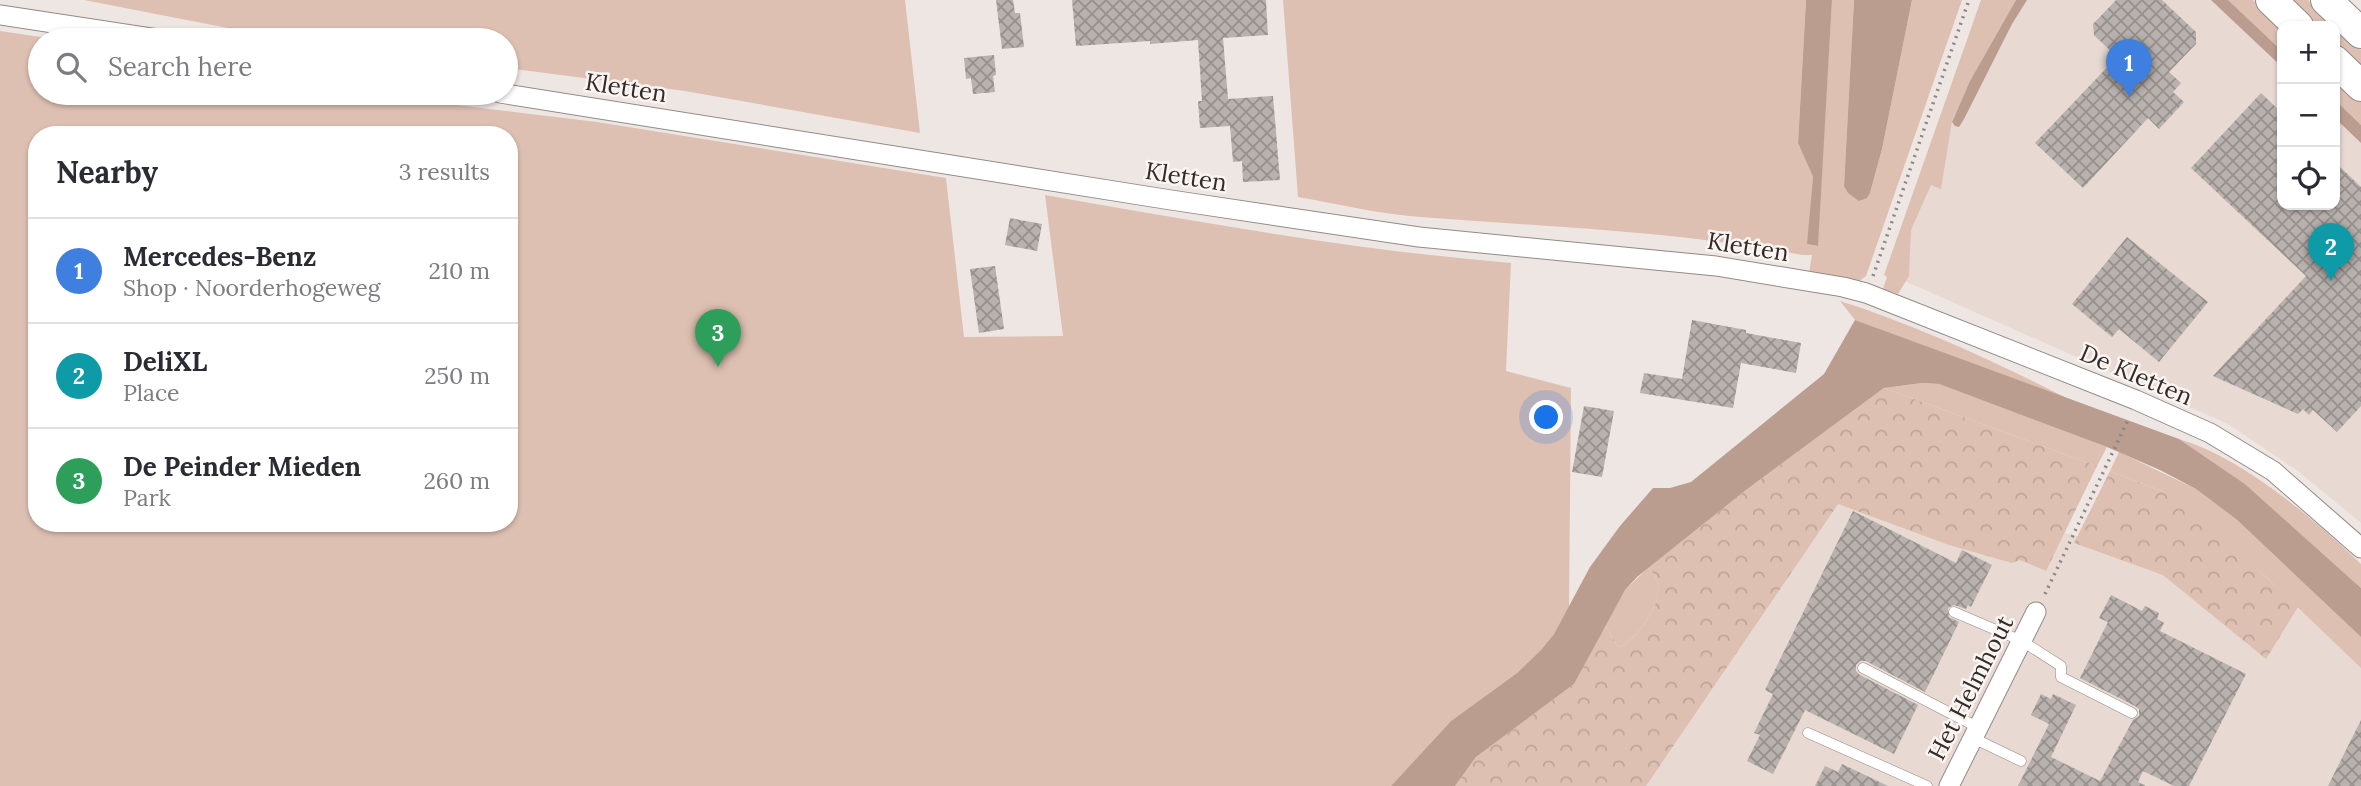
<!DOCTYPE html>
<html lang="en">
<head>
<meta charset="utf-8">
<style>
	:root { --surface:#fff; --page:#f2f2f3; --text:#2b2b33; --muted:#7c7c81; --line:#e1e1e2; --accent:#0f766e }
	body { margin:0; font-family:Lora,serif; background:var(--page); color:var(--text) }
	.controls { position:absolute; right:21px; top:21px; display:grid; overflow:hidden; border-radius:14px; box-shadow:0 2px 5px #0004 }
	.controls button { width:63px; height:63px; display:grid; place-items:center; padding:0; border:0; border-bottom:2px solid var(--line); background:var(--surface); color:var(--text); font:35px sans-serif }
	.you { position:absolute; left:1547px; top:418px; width:24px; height:24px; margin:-18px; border:5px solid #fff; border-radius:50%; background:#1a73e8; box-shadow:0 0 0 10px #1a73e833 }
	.badge { display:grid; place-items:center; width:46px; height:46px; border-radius:50%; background:var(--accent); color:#fff; font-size:23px; font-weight:700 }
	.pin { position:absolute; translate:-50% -58px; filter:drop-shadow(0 2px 4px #0008) }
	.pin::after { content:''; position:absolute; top:37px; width:24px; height:21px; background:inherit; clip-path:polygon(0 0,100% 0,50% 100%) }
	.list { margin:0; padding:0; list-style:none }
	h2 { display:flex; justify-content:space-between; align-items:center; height:91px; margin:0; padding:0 28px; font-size:30px }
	h2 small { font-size:23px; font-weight:400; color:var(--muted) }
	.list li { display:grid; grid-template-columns:46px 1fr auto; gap:21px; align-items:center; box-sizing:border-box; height:105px; padding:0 28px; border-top:2px solid var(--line) }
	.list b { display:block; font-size:26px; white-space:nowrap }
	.list p { margin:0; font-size:23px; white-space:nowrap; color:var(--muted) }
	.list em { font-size:23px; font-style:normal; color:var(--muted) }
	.icon { flex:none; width:38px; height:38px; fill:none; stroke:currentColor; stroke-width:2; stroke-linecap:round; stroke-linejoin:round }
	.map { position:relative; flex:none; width:2361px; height:786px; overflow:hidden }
	.search { position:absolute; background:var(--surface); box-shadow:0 2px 5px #0004; left:28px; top:28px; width:490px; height:77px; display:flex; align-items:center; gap:18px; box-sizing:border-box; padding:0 24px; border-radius:38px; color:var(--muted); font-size:26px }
	.panel { position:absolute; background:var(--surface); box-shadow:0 2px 5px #0004; left:28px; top:126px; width:490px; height:406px; border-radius:28px }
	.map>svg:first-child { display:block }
	.built { fill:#e8d9d2 }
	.green { fill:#ddc0b2; fill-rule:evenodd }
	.forest { fill:url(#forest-crowns) }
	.water { fill:#ba9d8f }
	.building { fill:url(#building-cross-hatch) }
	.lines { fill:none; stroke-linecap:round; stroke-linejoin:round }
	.lane-casing { stroke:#928b88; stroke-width:11 }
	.street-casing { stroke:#928b88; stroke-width:21 }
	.primary-casing { stroke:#928b88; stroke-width:32 }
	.path { stroke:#8c8684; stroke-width:3.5; stroke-dasharray:2 5; stroke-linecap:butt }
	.lane { stroke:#fff; stroke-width:10 }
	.street { stroke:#fff; stroke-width:19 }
	.primary { stroke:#fff; stroke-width:30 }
	.labels { text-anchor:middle; stroke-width:5; stroke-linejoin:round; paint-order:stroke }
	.street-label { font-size:24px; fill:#2f2c2b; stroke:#fbf4f0 }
</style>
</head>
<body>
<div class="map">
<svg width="2361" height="786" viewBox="0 0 2361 786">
	<defs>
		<pattern id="forest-crowns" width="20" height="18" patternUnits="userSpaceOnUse" patternTransform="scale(1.75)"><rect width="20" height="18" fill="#ddc0b2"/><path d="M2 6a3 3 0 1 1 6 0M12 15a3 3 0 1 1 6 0" fill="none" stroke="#bea599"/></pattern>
		<pattern id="building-cross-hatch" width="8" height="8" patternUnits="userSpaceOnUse" patternTransform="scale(1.75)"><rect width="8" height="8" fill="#b8b1ad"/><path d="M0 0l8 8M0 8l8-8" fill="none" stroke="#96908d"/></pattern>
	</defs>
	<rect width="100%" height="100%" fill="#eee6e3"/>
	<path class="built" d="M2001,0H2236L2282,45V205H2335V95L2361,119V523L2298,471L2228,424L1898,278L1904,230Z
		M1837,480L2176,559L2304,575L2361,628V786H1605Z"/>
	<path class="green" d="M84,0H905L920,133L685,91L506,68V40H289Z
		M1283,0H1806L1798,143L1813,177L1808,244L1817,246L1832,0H1854L1844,186L1870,193L1882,149L1912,0H1962L1866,276L1858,282L1809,273L1812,255H1802C1677,231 1547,227 1420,217C1379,214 1338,204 1298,197Z
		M1981,0H2016L1970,81L1952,121L1941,189L1931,185L1911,230L1909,276L1898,294L1883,289L1887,277L1884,275Z
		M2228,0H2253L2282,28V51Z
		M2289,0H2308L2361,50V68L2335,44V26H2316Z
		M0,31L61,40H40V93H357L597,122L946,178L964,337L1063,336L1045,195C1199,222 1355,250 1511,263L1506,371L1571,388L1569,607L1554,634L1541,650L1517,673L1451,721L1391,786H0ZM37,135H509V523H37Z
		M2335,78L2361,102V125L2335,100Z
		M1840,301C1919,326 2000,364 2074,402L1855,320Z
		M1922,383L1939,384L2107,447L2097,466L1884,388Z
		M2179,439C2243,458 2313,518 2361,564V588L2245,484Z
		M2119,452L2196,489L2236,519L2361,637V668L2264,575L2164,492L2110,471Z
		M1648,568C1656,576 1659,582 1658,594C1657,609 1633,644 1618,647L1605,625L1625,590Z"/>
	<path class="forest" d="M1884,388L2097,466L2046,571L2020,560L2012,563L1949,545L1838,504L1646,786H1455L1476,757L1574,684L1605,625L1618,647C1633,644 1657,609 1658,594C1659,582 1656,576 1648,568L1746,490Z
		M2110,471L2164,492L2202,518L2298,607L2266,659L2163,575L2074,543Z"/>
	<path class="water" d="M1806,0H1832L1818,246L1807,244L1813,177L1798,143Z
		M1854,0H1912L1882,149L1870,193L1867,198L1859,201L1848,193L1844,186Z
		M2016,0H2027L2012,24L1964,119L1959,127L1955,126L1952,122L1970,81Z
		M2211,0H2228L2282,51V67Z
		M2335,100L2361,125V143L2335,118Z
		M1855,320L2179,439L2245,484L2361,588V637L2236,519L2196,489L2160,470L2107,447L1939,384L1922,383L1884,388L1746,490L1637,577L1625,590L1574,684L1476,757L1455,786H1391L1451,721L1517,673L1541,650L1554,634L1590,567L1620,526L1653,488H1670L1691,482L1824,374Z"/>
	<path class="building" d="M996,0H1013L1015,13H1020L1024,47L1002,49Z
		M1072,0H1266L1268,35L1223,38L1228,99L1273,96L1280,180L1243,182L1242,161L1233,162L1230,126L1200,128L1198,101H1202L1198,40L1150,44V41L1076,46Z
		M2116,0H2162L2196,32V44L2169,72L2181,83L2173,92L2184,102L2159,129L2148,118L2083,188L2035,143L2117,57L2094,35L2093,24Z
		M994,55L996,75L993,76L995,92L973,94L971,78L966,79L964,58Z
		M2261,93L2282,113V205H2335V162L2361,187V406L2337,432L2313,410L2309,415L2303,409L2298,414L2213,376L2306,276L2191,168Z
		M1010,218L1042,224L1037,251L1005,245Z
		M2127,237L2208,302L2159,362L2119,329L2112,337L2072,304Z
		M995,266L1004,329L979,333L970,269Z
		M1692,320L1746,330V333L1801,343L1796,373L1741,363L1733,408L1640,393L1644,373L1682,379Z
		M1584,406L1614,411L1602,477L1572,472Z
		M1853,511L1956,563L1962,550L1992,565L1971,607L1968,605L1966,609L1954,605L1948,608L1949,617L1959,622L1925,692L1866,661H1860L1856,665V671L1860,675L1918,705L1894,754L1805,710L1773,774L1747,761L1760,735L1754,733L1773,694L1765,690Z
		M2111,595L2142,611L2145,606L2159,613L2157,619L2164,623L2160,631L2246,674L2189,786H2174L2143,771L2138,782L2146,786H2018L2049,724L2031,715L2041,694L2051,699L2053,694L2076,705L2051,757L2100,781L2133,720L2139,716V709L2135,706L2080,678L2108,622L2099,618Z
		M2361,720V786H2328Z
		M1842,764L1888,786H1815L1825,766L1838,772Z"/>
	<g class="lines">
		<g class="lane-casing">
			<path id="lane" d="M1954,612L2022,641L2061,666V677L2132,713
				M1863,668L1979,728
				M1808,733L1927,786
				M1973,738L2021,761"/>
		</g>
		<g class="street-casing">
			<path id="street" d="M0,15L164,40
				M500,93L1171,200L1419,237L1716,266L1843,287L1866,293L2136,400L2210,433L2273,471L2361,548
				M1949,786L2036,612"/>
		</g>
		<g class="primary-casing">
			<path id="primary" d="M2271,0L2298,26
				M2326,0L2361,33
				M2335,61L2361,86"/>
		</g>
		<path class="path" d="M1873,276L1969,0
			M2045,594L2129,418"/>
		<use href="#lane" class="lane"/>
		<use href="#street" class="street"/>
		<use href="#primary" class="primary"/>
	</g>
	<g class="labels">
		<g class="street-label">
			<text transform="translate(626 88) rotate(9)" y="8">Kletten</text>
			<text transform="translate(1186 177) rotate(9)" y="8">Kletten</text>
			<text transform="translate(1748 247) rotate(9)" y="8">Kletten</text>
			<text transform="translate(2136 375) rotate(23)" y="8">De Kletten</text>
			<text transform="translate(1971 688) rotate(-63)" y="8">Het Helmhout</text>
		</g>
	</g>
</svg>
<div class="controls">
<button>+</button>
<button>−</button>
<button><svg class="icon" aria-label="locate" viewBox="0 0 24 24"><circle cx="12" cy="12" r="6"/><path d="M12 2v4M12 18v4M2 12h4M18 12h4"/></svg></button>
</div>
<div class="you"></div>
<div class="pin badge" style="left:2129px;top:97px;background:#3f7fe0">1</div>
<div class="pin badge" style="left:2331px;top:281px;background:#0f9aa8">2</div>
<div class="pin badge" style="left:718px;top:367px;background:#2e9e5b">3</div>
<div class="search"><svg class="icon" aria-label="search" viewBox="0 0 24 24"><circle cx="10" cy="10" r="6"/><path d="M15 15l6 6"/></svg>Search here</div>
<section class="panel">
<h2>Nearby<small>3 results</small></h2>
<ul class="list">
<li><span class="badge" style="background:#3f7fe0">1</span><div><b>Mercedes-Benz</b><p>Shop · Noorderhogeweg</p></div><em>210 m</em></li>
<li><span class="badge" style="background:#0f9aa8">2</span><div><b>DeliXL</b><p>Place</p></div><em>250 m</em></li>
<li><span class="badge" style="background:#2e9e5b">3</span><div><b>De Peinder Mieden</b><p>Park</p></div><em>260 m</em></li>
</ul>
</section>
</div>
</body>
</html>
